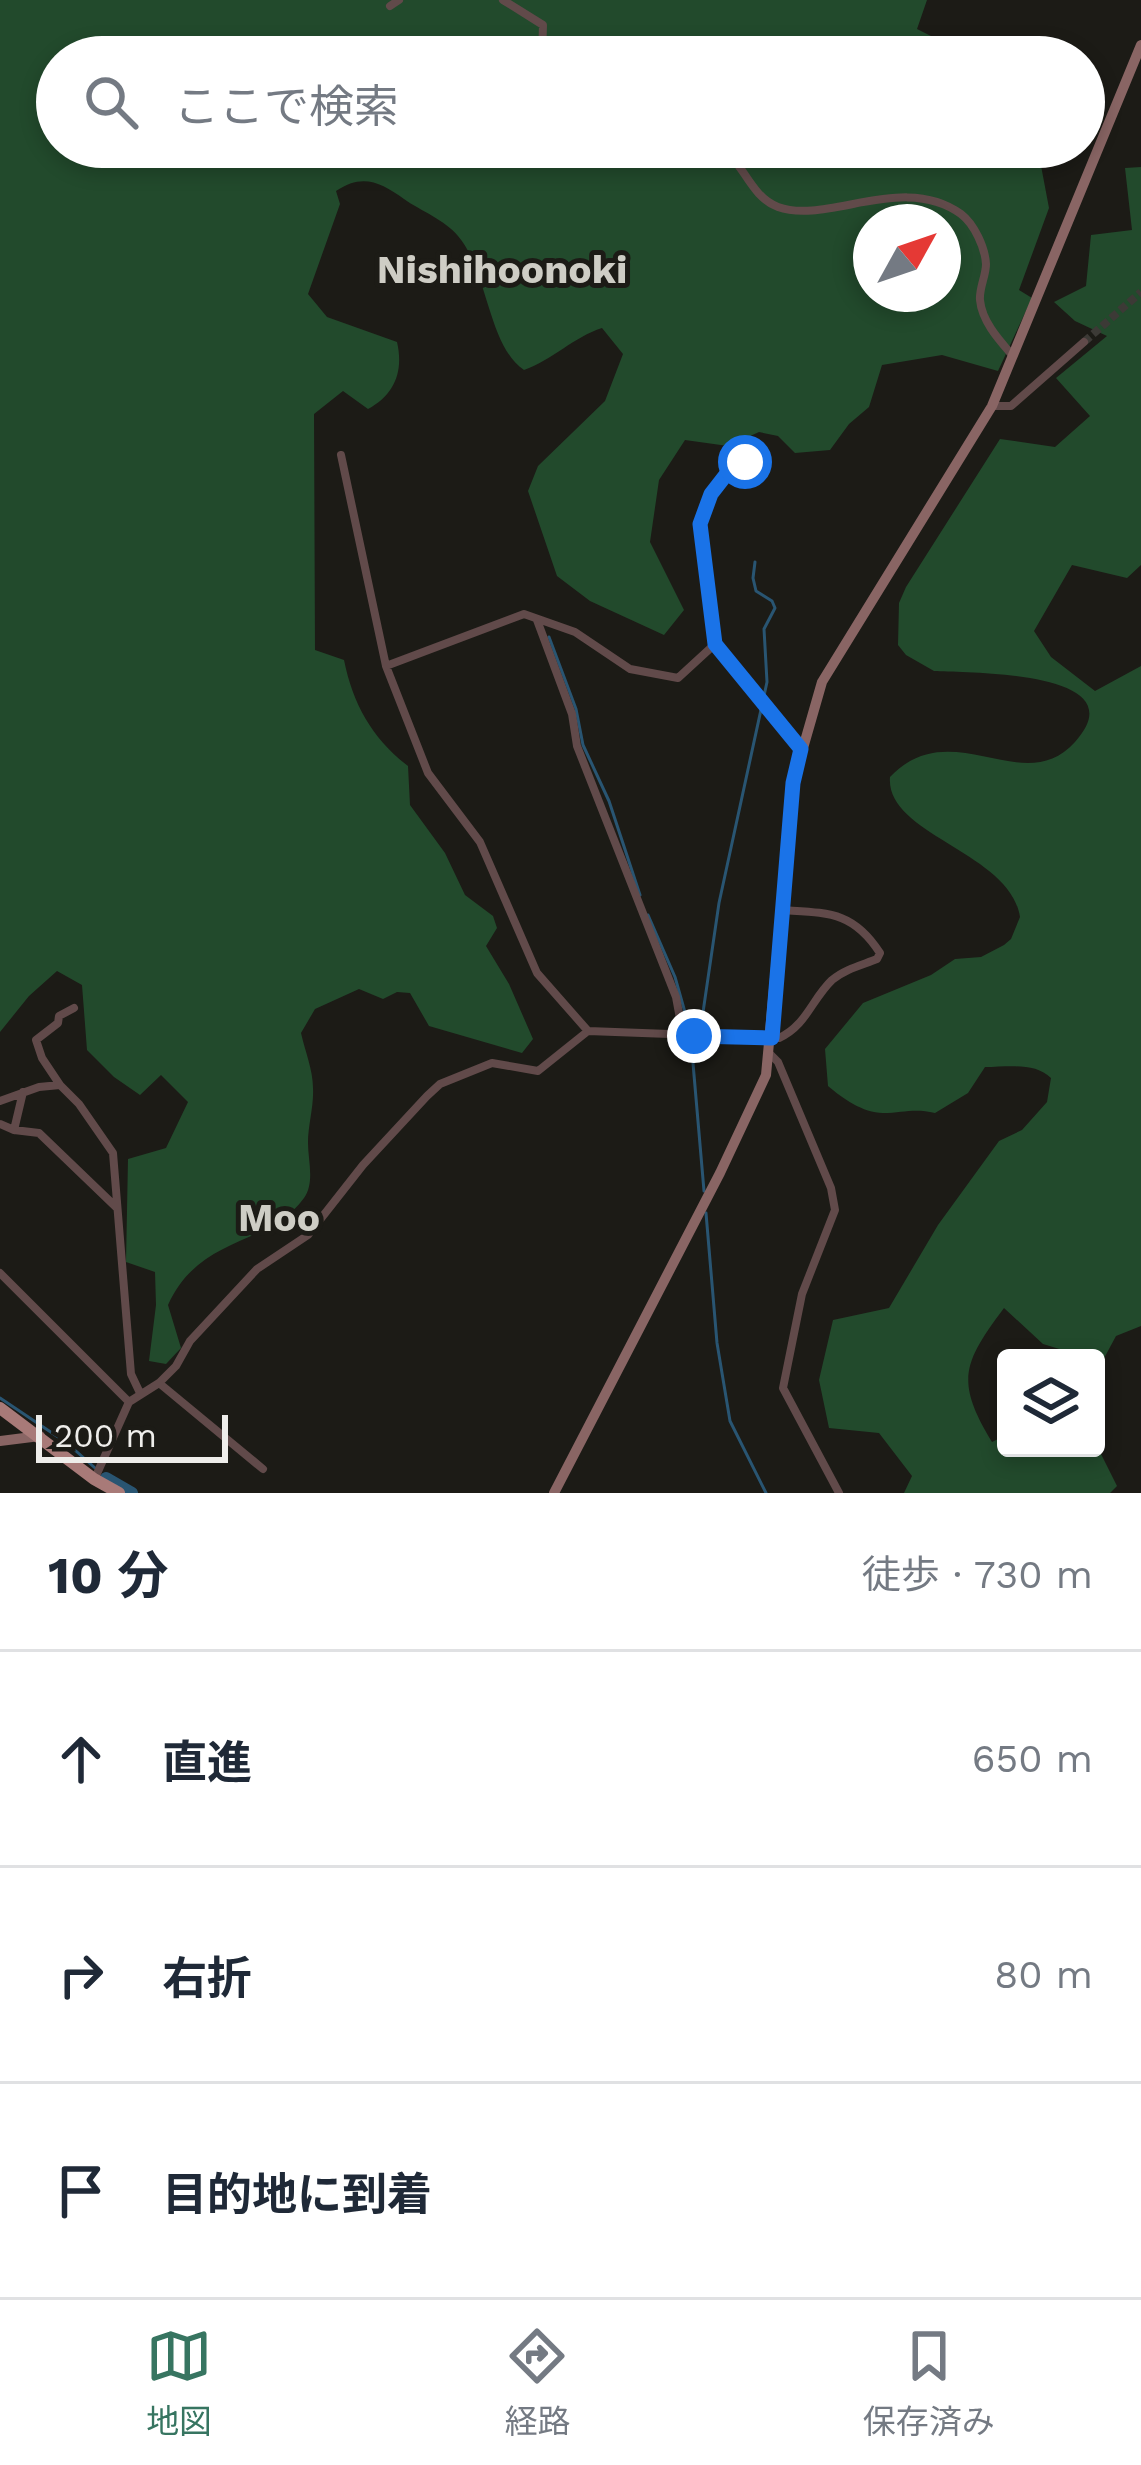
<!DOCTYPE html>
<html lang="ja">
<head>
<meta charset="utf-8">
<style>
	:root { --surface:#fff; --page:#f2f2f3; --text:#1f2937; --muted:#747a83; --line:#e0e1e3; --accent:#377561 }
	body { margin:0; font-family:"Work Sans","Noto Sans JP",sans-serif; background:var(--page); color:var(--text) }
	.controls { position:absolute; right:36px; bottom:36px; display:grid; overflow:hidden; border-radius:12px; box-shadow:0 6px 18px #0003 }
	.controls button { width:108px; height:108px; display:grid; place-items:center; padding:0; border:0; border-bottom:3px solid var(--line); background:var(--surface); color:var(--text); font:60px sans-serif }
	.compass { position:absolute; left:853px; top:204px; width:108px; height:108px; border-radius:50%; background:var(--surface); box-shadow:0 6px 18px #0003; rotate:50deg }
	.scale { position:absolute; left:36px; bottom:30px; width:192px; box-sizing:border-box; padding-left:12px; border:6px solid #eeedea; border-top:0; font-size:33px; line-height:42px; white-space:nowrap; color:#eeedea; -webkit-text-stroke:9px #1c1b16; paint-order:stroke }
	.stop { position:absolute; width:36px; height:36px; margin:-27px; border:9px solid #1a73e8; border-radius:50%; background:#fff }
	.stop.end { background:#1a73e8; border-color:#fff; box-shadow:0 3px 12px #0008 }
	.list { margin:0; padding:0; list-style:none }
	h2 { display:flex; justify-content:space-between; align-items:center; height:156px; margin:0; padding:0 48px; font-size:51px }
	h2 small { font-size:39px; font-weight:400; color:var(--muted) }
	.list li { display:grid; grid-template-columns:78px 1fr auto; gap:36px; align-items:center; box-sizing:border-box; height:216px; padding:0 48px; border-top:3px solid var(--line) }
	.list b { display:block; font-size:45px; white-space:nowrap }
	.list em { font-size:39px; font-style:normal; color:var(--muted) }
	.icon { flex:none; width:66px; height:66px; fill:none; stroke:currentColor; stroke-width:2; stroke-linecap:round; stroke-linejoin:round }
	.map { position:relative; flex:none; width:1141px; height:1493px; overflow:hidden }
	.search { position:absolute; background:var(--surface); box-shadow:0 6px 18px #0003; left:36px; right:36px; top:36px; height:132px; display:flex; align-items:center; gap:30px; box-sizing:border-box; padding:0 42px; border-radius:66px; color:var(--muted); font-size:45px }
	.sheet { height:804px; background:var(--surface) }
	nav { display:flex; justify-content:space-around; align-items:center; box-sizing:border-box; height:168px; border-top:3px solid var(--line); background:var(--surface); font-size:33px; color:var(--muted) }
	nav a { display:grid; justify-items:center; gap:6px }
	nav .on { color:var(--accent) }
	.map>svg:first-child { display:block }
	.forest { fill:#224a2c; fill-rule:evenodd }
	.lines { fill:none; stroke-linecap:round; stroke-linejoin:round }
	.stream { stroke:#295572; stroke-width:3 }
	.river { stroke:#295572; stroke-width:12 }
	.street-tunnel { stroke:#3c3a36; stroke-width:8; stroke-dasharray:8 4; stroke-linecap:butt }
	.street { stroke:#614a4a; stroke-width:8 }
	.secondary { stroke:#896564; stroke-width:10 }
	.primary { stroke:#a87a78; stroke-width:12 }
	.route { stroke:#1a73e8; stroke-width:15 }
	.labels { text-anchor:middle; stroke-width:10; stroke-linejoin:round; paint-order:stroke }
	.neighbourhood-label { font-size:39px; font-weight:bold; fill:#cecdc5; stroke:#1c1b16 }
</style>
</head>
<body>
<div class="map">
<svg width="1141" height="1493" viewBox="0 0 1141 1493">
	<rect width="100%" height="100%" fill="#1c1b16"/>
	<path class="forest" d="M0,0H927L917,29L973,57H57V147H1046L1039,155L1049,208L1019,290L1032,298L998,371L942,355L882,365L869,407L849,424L830,450L795,453L778,436L759,432L728,446L685,440L659,480L650,542L684,610L664,635L590,601L557,576L528,491L538,466L605,401L623,354L602,328C574,337 552,360 524,370C488,346 488,271 458,236C445,220 421,211 404,199C381,182 362,173 336,191L340,204L308,294L327,317L397,342C404,372 394,395 368,409L343,391L314,414L315,650L344,660C353,705 373,739 408,766L410,805L445,853L465,895L493,916L497,928L486,946L509,984L533,1039L522,1053L429,1026L410,993L397,992L383,999L359,989L315,1009L301,1033C305,1051 313,1070 313,1088C314,1106 308,1125 308,1143C308,1160 315,1183 304,1198C269,1247 200,1234 168,1305L181,1348L166,1364L149,1361L156,1305L155,1272L126,1262L128,1159L166,1148L188,1102L161,1075L140,1095L114,1077L87,1050L82,985L57,971L29,996L0,1032ZM871,222H943V294H871Z
		M1141,167V565L1127,578L1072,565L1034,631L1051,657L1095,691L1141,666V1326L1116,1336L1102,1362L1043,1344L1004,1308C963,1363 955,1381 992,1442L1006,1435V1448H1096V1444L1117,1486L1110,1493H904L912,1476L879,1433L829,1428L819,1380L833,1320L889,1308L938,1225L999,1141L1022,1130L1047,1102L1051,1078C1035,1062 1007,1067 985,1067L968,1093L935,1113C914,1108 903,1113 883,1113C863,1113 842,1098 828,1086L825,1049L863,1003L931,975L955,959L981,957L1004,945L1011,939L1020,917C1010,852 885,835 890,777C952,712 1023,800 1075,742C1140,670 966,673 934,671L906,655L898,645L899,603L906,587L1000,439L1055,447L1090,416L1056,378L1107,336L1075,321L1054,302L1086,286L1091,235L1132,230L1125,168Z"/>
	<g class="lines">
		<path class="stream" d="M549,637L576,709L583,745L609,801L640,895
			M648,915L675,977L690,1030
			M691,1030L701,1026L719,903L767,682L764,629L775,608L772,601L756,591L753,578L755,562
			M691,1040L704,1191
			M706,1213L717,1343L730,1421L766,1493
			M0,1398L67,1443L95,1468"/>
		<path class="river" d="M106,1478L132,1493"/>
		<path class="street-tunnel" d="M1084,342L1141,292"/>
		<path class="street" d="M503,0L543,25L542,57
			M390,6L399,0
			M722,147C744,164 751,197 778,207C827,225 904,172 961,214C974,224 985,247 986,264C986,276 979,288 980,300C982,322 1000,341 1013,356
			M992,406H1011L1084,342
			M341,455L386,666L428,773L480,842L537,973L588,1031
			M764,457C728,467 709,488 700,524L715,644L801,749
			M537,620L572,714L577,746L676,997L683,1035
			M386,666L524,614L575,632L630,669L678,678L715,644
			M770,1054L778,1062L831,1188L835,1210L802,1294L783,1388L839,1493
			M60,1085L42,1058L36,1040L58,1023L59,1016L74,1008
			M23,1092L14,1130L39,1133L117,1208
			M0,1101L39,1087L60,1085L79,1104L113,1153L131,1374L140,1393
			M0,1124L14,1130
			M0,1273L129,1402
			M159,1383L263,1469
			M95,1478L129,1402L159,1383L176,1366L190,1341L257,1269L308,1235L363,1165L427,1096L440,1084L492,1063L538,1071L588,1031L779,1038C806,1026 812,999 832,980C845,969 862,965 877,959L880,953C853,911 828,913 782,910"/>
		<path class="secondary" d="M0,1441L40,1436
			M554,1493L720,1173L766,1075L793,783L822,682L992,406L1141,45"/>
		<path class="primary" d="M0,1408L94,1479L119,1493"/>
	</g>
	<g class="lines">
		<path class="route" d="M694,1036L772,1038L793,783L801,749L715,644L700,524L711,494L725,476L745,462"/>
	</g>
	<g class="labels">
		<g class="neighbourhood-label">
			<text x="502" y="283">Nishihoonoki</text>
			<text x="279" y="1231">Moo</text>
		</g>
	</g>
</svg>
<div class="controls">
<button><svg class="icon" aria-label="layers" viewBox="0 0 24 24"><path d="M12 4l9 5-9 5-9-5zM3 14l9 5 9-5"/></svg></button>
</div>
<svg class="compass" viewBox="-18 -18 36 36"><path d="M0-13l5 13h-10z" fill="#e53935"/><path d="M0 13l5-13h-10z" fill="#747a83"/></svg>
<div class="scale">200 m</div>
<div class="stop" style="left:745px;top:462px"></div>
<div class="stop end" style="left:694px;top:1036px"></div>
<div class="search"><svg class="icon" aria-label="search" viewBox="0 0 24 24"><circle cx="10" cy="10" r="6"/><path d="M15 15l6 6"/></svg>ここで検索</div>
</div>
<section class="sheet">
<h2>10 分<small>徒歩 · 730 m</small></h2>
<ul class="list">
<li><svg class="icon" aria-label="ahead" viewBox="0 0 24 24"><path d="M12 20V5M6 11l6-6 6 6"/></svg><div><b>直進</b></div><em>650 m</em></li>
<li><svg class="icon" aria-label="right" viewBox="0 0 24 24"><path d="M7 20v-9h11M14 6l5 5-5 5"/></svg><div><b>右折</b></div><em>80 m</em></li>
<li><svg class="icon" aria-label="arrive" viewBox="0 0 24 24"><path d="M6 21V4h12l-3 4 3 4H6"/></svg><div><b>目的地に到着</b></div></li>
</ul>
</section>
<nav>
<a class="on"><svg class="icon" aria-label="map" viewBox="0 0 24 24"><path d="M3 6l6-2 6 2 6-2v14l-6 2-6-2-6 2zM9 4v14M15 6v14"/></svg>地図</a>
<a><svg class="icon" aria-label="directions" viewBox="0 0 24 24"><path d="M12 3l9 9-9 9-9-9zM9 14v-3h6M13 9l2 2-2 2"/></svg>経路</a>
<a><svg class="icon" aria-label="saved" viewBox="0 0 24 24"><path d="M7 4h10v16l-5-4-5 4z"/></svg>保存済み</a>
</nav>
</body>
</html>
